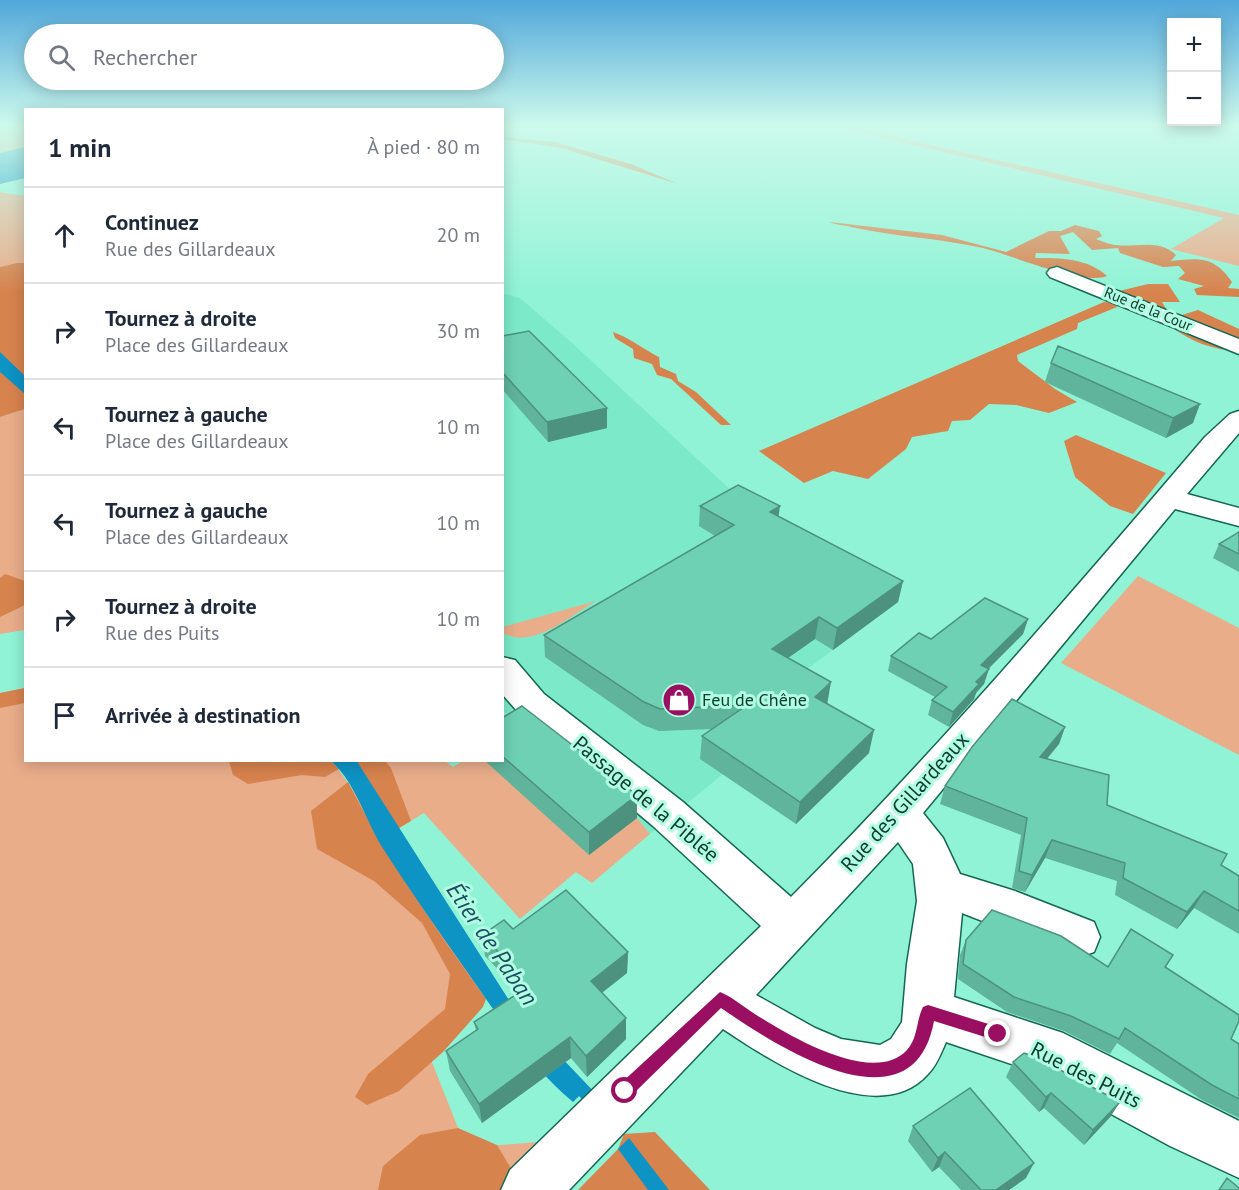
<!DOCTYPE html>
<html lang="fr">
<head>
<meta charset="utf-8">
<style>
	:root { --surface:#fff; --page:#f6f6f7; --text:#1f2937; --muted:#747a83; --line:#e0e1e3 }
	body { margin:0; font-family:"PT Sans",sans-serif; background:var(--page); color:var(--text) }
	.controls { position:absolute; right:18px; top:18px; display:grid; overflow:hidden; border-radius:0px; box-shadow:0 3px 15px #0003 }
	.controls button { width:54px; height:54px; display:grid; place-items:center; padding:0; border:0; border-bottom:2px solid var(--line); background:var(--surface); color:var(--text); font:30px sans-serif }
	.stop { position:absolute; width:18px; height:18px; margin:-14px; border:4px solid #9a0f61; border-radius:50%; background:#fff }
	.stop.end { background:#9a0f61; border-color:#fff; box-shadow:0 2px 6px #0008 }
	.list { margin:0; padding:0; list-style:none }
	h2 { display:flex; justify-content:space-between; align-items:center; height:78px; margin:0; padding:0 24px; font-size:26px }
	h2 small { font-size:20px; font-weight:400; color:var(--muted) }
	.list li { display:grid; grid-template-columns:39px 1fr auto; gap:18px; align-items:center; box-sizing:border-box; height:96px; padding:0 24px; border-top:2px solid var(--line) }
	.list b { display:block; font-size:22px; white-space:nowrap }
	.list p { margin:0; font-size:20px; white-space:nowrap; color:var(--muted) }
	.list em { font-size:20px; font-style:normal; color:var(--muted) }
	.icon { flex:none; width:33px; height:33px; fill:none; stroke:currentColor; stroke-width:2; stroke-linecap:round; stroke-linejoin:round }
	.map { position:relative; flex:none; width:1239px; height:1190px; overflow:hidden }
	.search { position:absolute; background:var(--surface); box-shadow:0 3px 15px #0003; left:24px; top:24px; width:480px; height:66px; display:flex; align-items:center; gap:15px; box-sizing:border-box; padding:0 21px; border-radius:33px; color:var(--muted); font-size:22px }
	.panel { position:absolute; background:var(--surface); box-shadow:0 3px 15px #0003; left:24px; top:108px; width:480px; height:654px; border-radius:0px }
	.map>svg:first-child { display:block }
	.built { fill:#7ceac9 }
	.green { fill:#e9ad8a }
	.forest { fill:#d7834e }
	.water { fill:#0e93c5 }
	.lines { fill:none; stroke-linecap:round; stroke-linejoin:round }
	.stream { fill:#0e93c5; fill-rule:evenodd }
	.minor-casing { stroke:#136753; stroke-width:3 }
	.minor { fill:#fff; fill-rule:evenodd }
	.wall { fill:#5fb49b }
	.shaded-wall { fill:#4d927e }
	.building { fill:#6ed1b4; stroke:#4d927e; stroke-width:1.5 }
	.route { fill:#9a0f61 }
	.labels { text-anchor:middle; stroke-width:6; stroke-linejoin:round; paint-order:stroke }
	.far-street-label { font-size:15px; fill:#0e3a2f; stroke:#b0fde3 }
	.poi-label { font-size:18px; fill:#0e3a2f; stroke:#b0fde3; text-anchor:start }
	.near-street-label { font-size:21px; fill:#0e3a2f; stroke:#b0fde3 }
	.near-water-label { font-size:24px; font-style:italic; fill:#1f4c62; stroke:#b0fde3 }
</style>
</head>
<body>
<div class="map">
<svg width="1239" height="1190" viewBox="0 0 1239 1190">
	<rect width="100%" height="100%" fill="#90f3d5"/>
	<path class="built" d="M502,293L520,298L571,342L761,518L769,533L898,602L753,709L780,727L650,834L637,818L503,711Z"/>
	<path class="green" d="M0,125H25V147L0,153Z
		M828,125H844L1239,215V266L1171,249L1224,218Z
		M0,192L25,196V263L0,267Z
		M25,409V630L0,634V417Z
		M1138,576L1239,628V755L1061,663Z
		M596,601C570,616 533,650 503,633V627Z
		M25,688L26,760L333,762L491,982L424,1042L466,1148L549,1141L501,1190H0V693Z
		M350,761H445L453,767L463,761H484L637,818L650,834L592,883L576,872L520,919L424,813L394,831Z"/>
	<path class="forest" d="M503,137L555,142L631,164L678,184L561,148L503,139Z
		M829,222L942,235L1006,252L1049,231H1061L1075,225L1099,231L1102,236L1096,239C1102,241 1108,244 1115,245C1135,248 1159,238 1176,255L1171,261C1200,258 1214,256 1232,282L1228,288L1239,289V297L1197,295L1194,289L1204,286L1178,279L1185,273L1179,266L1163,267L1120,253L1118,248L1092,250L1073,232L1060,236L1070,254L1036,253L1035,258C1061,258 1087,258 1107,276C1082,286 1012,255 983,248C939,238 895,237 851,227C844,225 836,225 829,222Z
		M17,263H25V409L0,417V267Z
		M1148,284H1168L1180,302H1162L1168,312L1182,315L1198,310L1239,329V351C1212,350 1192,342 1170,326L1178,324L1116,304L1117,307L1078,323L1077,329L1017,355L1018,361L1055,389L1077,402L1049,413L1016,405L989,404L970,420L952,421L948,431L912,437L906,449L868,479L833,471L804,483L759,451L1104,302L1114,303L1115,292Z
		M613,332C630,338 643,349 659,357L660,367L676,374L678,381L696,392L731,425H721L671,379L657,375L652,364L634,358L633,349L615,338Z
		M1076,435L1166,473L1133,514L1110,506L1075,477L1064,441Z
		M5,574L25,581V605L0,617V578Z
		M25,688V703L0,708V693Z
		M229,761H331L339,769L325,777L302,775L248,784L233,775Z
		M350,761H385L391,768L411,821L394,831Z
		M348,782C387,859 436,929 486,999L483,1007L443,1052L399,1091L367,1105L355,1097L368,1074L445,1009L450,974L422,923L374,881L317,849L311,811Z
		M458,1128L497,1145L515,1175L501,1190H378L383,1166L420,1135Z
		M655,1132L710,1190H578L618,1149L624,1134Z"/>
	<path class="water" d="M25,147V178L0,184V153Z
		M0,352L25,376V394L0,372Z
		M331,761H350L451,920L506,1015L544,1057L584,1091L573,1102C533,1068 507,1029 477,986C445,940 412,894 382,847C365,819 355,782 331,761Z
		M629,1138L669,1190H648L618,1149Z"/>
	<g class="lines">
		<path class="stream" d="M345,760H356L514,1008L516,1012L514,1016L510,1018L506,1016Z
			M553,1052L558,1054L599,1097L601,1102L599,1107L594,1109L589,1107L548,1062L547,1058L548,1054Z"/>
		<g class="minor-casing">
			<path id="minor" d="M1057,267L1239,339V354L1050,277L1047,273L1050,269Z
				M1239,411V433L1187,494L1239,508V526L1175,509L923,813L943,838L960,874L1015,891L1094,922L1100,937L1094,952L1077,958L962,913L954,997L1063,1033L1239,1121V1178L1170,1146L1032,1071L946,1042C941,1053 937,1065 928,1074C877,1131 771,1061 723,1029L569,1190H501L510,1170L761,926L653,826L518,712L502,694V657L515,660L544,694L683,802L791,897C936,751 1071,594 1205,437L1230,414ZM898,842L913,864L917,901L907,964L902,1022L891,1039L880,1045L841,1039L815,1028L756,995Z"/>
		</g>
		<use href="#minor" class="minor"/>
	</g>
	<path class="wall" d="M502,336L607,408V428L548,442L502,389Z
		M1051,363L1193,423L1166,438L1045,382Z
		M700,506L779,516L903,581L898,602L833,650L815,639L788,658L869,753L796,824L700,759L702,736L713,729L659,731L643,725L545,657L544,635L715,536L699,526Z
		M1239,532V572L1213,558L1219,544Z
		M1028,619L1023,634L988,669L984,684L976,693L974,699L949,727L928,715L932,700L935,697L888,671L891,656L931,639Z
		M502,718L637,818L589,855L484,760H502Z
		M1065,727L1059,744L1047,759L1107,805L1239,876V934L1194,908L1177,929L1115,895L1117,881L1045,858L1025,892L1012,888L1021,835L940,804L945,786Z
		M513,929L628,952L627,973L602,993L626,1018V1039L587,1077L571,1058L482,1123L450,1071L446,1051L476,1031L474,1022L516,994L515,987L485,956L482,935Z
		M966,940L1108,967L1173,955L1166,967L1231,1039L1239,1044V1118L1202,1100L1117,1043L1110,1054L1064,1031L1007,1012L958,979L960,955Z
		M1013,1062L1111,1116L1084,1145L1044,1108L1039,1112L1006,1077Z
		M913,1126L1026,1178L1009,1190H961L939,1167L932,1172L908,1141Z"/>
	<path class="shaded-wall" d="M1200,404L1193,423L1166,438L1173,418Z
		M607,408V428L548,442L547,422Z
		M780,506L777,527L770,512Z
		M903,581L898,602L833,650L837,628Z
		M819,617L815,639L769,671L772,649Z
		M1028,619L1023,634L977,680L981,665Z
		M989,669L984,684L976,693L974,699L949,727L953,712L976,682Z
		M831,682L827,705L815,697Z
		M1065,727L1059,744L1034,774L1040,757Z
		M874,730L869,753L796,824L800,802Z
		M637,795V818L589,855V832Z
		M1052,840L1045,858L1025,892L1032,875Z
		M1204,891L1194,908L1177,929L1187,912Z
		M628,952L627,973L591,1001V981Z
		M626,1018V1039L587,1077L586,1056Z
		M570,1037L571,1058L482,1123L479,1104Z
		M1051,1093L1044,1108L1039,1112L1046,1097Z
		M1120,1102L1111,1116L1084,1145L1093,1130Z
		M945,1152L939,1167L932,1172L938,1158Z
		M1034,1163L1026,1178L1009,1190H996Z"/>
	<path class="building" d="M529,331L607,408L547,422L502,372V336Z
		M1058,346L1200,404L1173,418L1051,363Z
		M738,485L780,506L770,512L903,581L837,628L819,617L772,649L831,682L815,697L874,730L800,802L702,736L747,705L660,709L644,702L544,635L734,525L700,506Z
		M1239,532V554L1219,544Z
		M985,598L1028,619L981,665L989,669L976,682L979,684L953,712L932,700L947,687L891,656L919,633L931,639Z
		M1012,699L1065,727L1040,757L1109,775L1107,805L1227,854L1221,865L1239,876V911L1204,891L1187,912L1123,878L1125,863L1052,840L1032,875L1019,871L1027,818L945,786L972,747Z
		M522,706L637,795L589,832L502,756V718Z
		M566,890L628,952L591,981L626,1018L586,1056L570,1037L479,1104L446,1051L478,1029L474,1022L523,990L514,978L519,973L482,935L504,920L513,929Z
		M992,910L1061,936L1108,967L1131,929L1173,955L1165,967L1239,1015V1021L1231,1039L1239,1044V1099L1212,1085L1125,1028L1119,1039L1071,1016L1014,997L963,964L966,940Z
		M1024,1053L1038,1058L1120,1102L1093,1130L1051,1093L1046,1097L1013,1062Z
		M970,1088L1034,1163L996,1190H981L945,1152L938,1158L913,1126Z
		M1227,1178L1239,1188V1190H1219Z"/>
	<linearGradient id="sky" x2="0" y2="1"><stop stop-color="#51a7da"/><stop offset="0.43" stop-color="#cdfaec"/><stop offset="1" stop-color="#cdfaec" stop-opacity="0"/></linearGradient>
	<rect width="1239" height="292" fill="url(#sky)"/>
	<path class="route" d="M720,992C735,998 748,1011 763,1019C795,1039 875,1085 907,1050C918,1038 916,1021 923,1007L928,1005L998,1027L1004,1029L1006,1034L1004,1039L998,1041L934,1021C913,1136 775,1045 721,1008L631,1096L625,1098L619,1096L617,1091L619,1085Z"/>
	<defs>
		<g id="shop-disc" transform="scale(1.725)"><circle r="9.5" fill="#9a0f61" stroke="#b0fde3"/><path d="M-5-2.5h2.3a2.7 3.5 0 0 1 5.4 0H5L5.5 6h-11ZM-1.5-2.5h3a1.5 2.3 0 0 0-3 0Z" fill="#fff"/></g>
	</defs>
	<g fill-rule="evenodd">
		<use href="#shop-disc" x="679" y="700"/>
	</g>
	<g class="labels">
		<g class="far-street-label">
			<text transform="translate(1148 309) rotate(22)" y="5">Rue de la Cour</text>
		</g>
		<g class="poi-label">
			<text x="702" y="706">Feu de Chêne</text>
		</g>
		<g class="near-street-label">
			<text transform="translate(646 799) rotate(40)" y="7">Passage de la Piblée</text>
			<text transform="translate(905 802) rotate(-48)" y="7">Rue des Gillardeaux</text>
			<text transform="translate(1086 1075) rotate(27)" y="7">Rue des Puits</text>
		</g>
		<g class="near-water-label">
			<text transform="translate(492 944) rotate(56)" y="8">Étier de Paban</text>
		</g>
	</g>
</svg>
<div class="controls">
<button>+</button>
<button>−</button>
</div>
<div class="stop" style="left:625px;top:1091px"></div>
<div class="stop end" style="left:998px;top:1034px"></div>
<div class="search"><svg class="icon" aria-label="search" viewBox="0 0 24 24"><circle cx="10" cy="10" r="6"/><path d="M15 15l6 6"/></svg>Rechercher</div>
<section class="panel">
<h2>1 min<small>À pied · 80 m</small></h2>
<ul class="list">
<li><svg class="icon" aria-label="ahead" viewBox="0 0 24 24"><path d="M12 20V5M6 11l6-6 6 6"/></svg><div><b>Continuez</b><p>Rue des Gillardeaux</p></div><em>20 m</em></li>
<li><svg class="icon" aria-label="right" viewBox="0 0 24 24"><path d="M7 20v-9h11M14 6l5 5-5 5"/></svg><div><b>Tournez à droite</b><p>Place des Gillardeaux</p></div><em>30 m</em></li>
<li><svg class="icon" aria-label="left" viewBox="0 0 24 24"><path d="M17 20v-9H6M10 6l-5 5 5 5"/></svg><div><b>Tournez à gauche</b><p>Place des Gillardeaux</p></div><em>10 m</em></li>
<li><svg class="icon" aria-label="left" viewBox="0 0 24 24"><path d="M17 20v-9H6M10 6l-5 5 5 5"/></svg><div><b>Tournez à gauche</b><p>Place des Gillardeaux</p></div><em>10 m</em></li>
<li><svg class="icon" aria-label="right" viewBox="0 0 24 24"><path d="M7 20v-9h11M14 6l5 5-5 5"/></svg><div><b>Tournez à droite</b><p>Rue des Puits</p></div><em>10 m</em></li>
<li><svg class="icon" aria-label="arrive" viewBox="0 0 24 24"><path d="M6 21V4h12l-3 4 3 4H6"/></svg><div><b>Arrivée à destination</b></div></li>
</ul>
</section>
</div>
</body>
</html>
